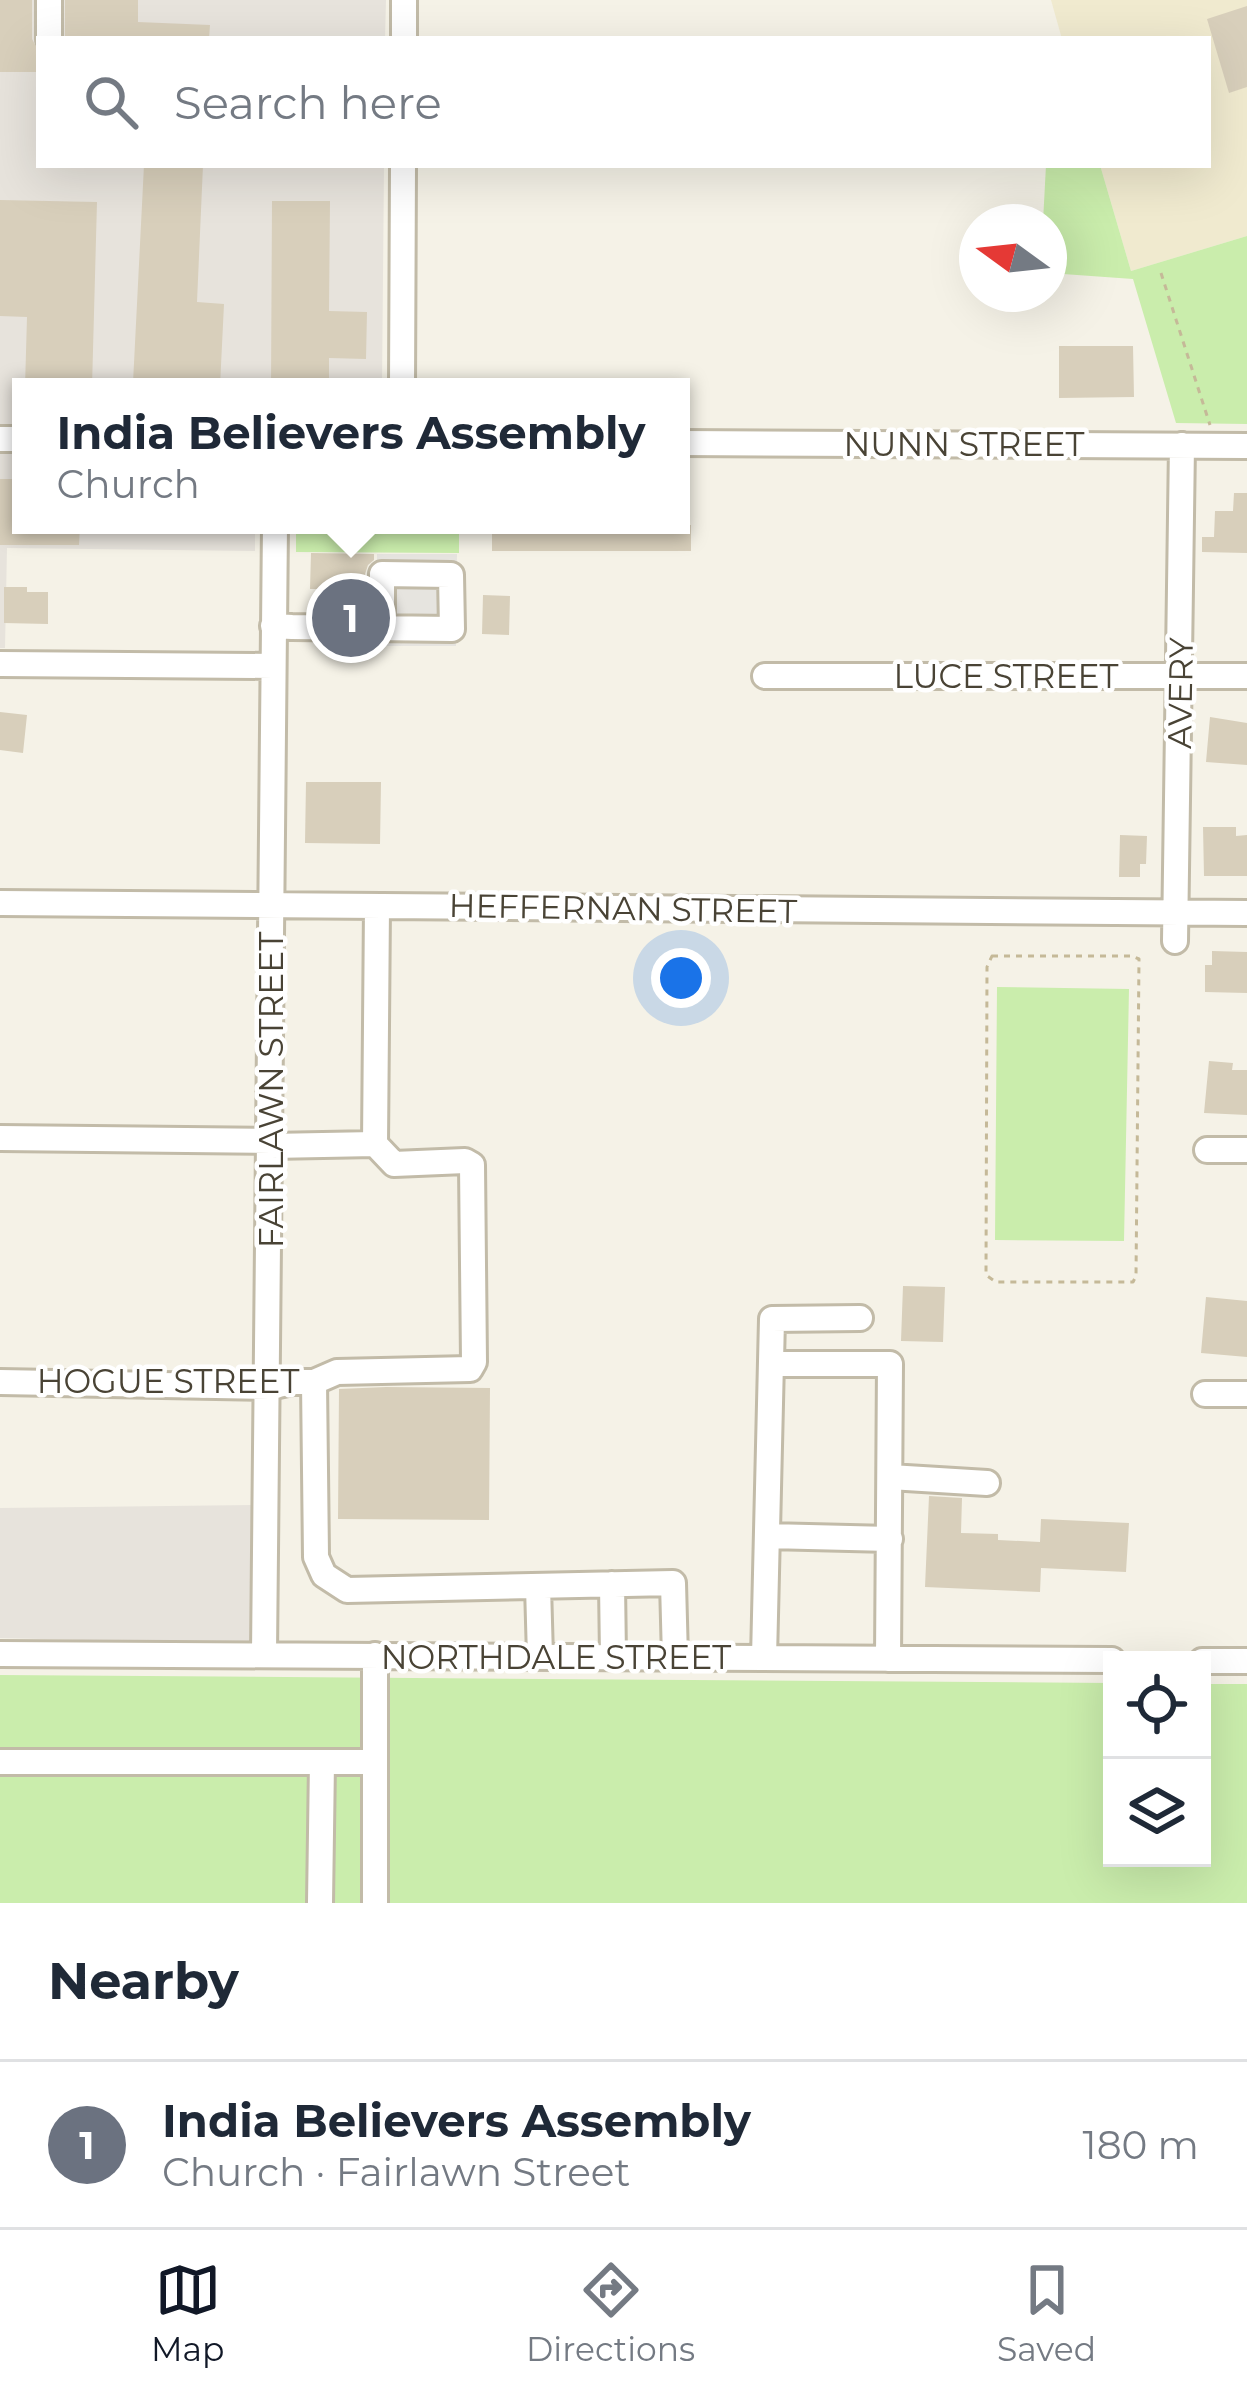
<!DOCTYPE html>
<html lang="en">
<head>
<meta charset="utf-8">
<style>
	:root { --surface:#fff; --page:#f2f2f3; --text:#1f2937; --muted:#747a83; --line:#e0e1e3; --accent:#111827 }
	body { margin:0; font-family:Montserrat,sans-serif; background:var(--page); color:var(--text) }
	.controls { position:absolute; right:36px; bottom:36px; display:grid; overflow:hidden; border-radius:0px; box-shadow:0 12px 48px #0002 }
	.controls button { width:108px; height:108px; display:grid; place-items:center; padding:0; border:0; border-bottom:3px solid var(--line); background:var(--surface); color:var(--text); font:60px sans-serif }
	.compass { position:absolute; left:959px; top:204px; width:108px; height:108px; border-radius:50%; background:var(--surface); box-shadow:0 12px 48px #0002; rotate:285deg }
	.you { position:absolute; left:681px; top:978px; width:42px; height:42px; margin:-30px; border:9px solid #fff; border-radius:50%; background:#1a73e8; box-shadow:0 0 0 18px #1a73e833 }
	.badge { display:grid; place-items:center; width:78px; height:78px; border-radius:50%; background:var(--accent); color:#fff; font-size:39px; font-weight:700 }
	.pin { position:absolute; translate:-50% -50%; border:6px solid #fff; box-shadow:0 3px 12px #0006 }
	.popup { position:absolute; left:12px; top:378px; width:678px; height:156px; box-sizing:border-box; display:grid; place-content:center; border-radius:0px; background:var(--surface); filter:drop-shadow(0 3px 9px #0005); font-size:39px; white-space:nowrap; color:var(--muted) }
	.popup b { font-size:45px; color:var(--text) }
	.popup::after { content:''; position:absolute; left:50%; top:100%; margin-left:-24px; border:24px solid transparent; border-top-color:var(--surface) }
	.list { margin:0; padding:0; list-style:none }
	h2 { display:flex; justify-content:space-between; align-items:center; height:156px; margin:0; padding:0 48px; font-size:51px }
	h2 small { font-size:39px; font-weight:400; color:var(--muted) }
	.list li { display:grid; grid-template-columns:78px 1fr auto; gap:36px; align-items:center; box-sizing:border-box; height:168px; padding:0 48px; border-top:3px solid var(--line) }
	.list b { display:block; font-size:45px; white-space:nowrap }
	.list p { margin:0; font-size:39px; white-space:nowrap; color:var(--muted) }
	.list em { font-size:39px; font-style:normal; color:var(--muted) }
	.icon { flex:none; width:66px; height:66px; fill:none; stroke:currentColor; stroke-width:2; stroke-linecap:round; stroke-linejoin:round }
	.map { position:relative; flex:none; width:1247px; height:1903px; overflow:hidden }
	.search { position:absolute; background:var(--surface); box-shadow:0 12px 48px #0002; left:36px; right:36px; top:36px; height:132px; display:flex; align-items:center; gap:30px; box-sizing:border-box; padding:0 42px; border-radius:0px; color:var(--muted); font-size:45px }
	.sheet { height:324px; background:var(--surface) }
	nav { display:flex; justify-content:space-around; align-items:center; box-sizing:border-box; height:168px; border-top:3px solid var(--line); background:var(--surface); font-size:33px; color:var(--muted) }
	nav a { display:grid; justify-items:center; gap:6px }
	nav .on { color:var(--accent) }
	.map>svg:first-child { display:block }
	.industrial { fill:#e7e3dc }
	.education { fill:#f0eacf }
	.green { fill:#caedac }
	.parking { fill:#e6e4df }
	.building { fill:#d8cfbb }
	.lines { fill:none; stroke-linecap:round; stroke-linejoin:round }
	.minor-casing { stroke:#c2bba8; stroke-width:30 }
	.path { stroke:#c5b998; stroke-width:3; stroke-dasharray:6 6; stroke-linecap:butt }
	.minor { stroke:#fff; stroke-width:24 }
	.labels { text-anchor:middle; stroke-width:9; stroke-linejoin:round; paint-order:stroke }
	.street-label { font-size:33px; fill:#494335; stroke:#fff }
</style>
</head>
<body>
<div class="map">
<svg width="1247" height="1903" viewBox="0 0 1247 1903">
	<rect width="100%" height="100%" fill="#f5f2e7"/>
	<path class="industrial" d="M0,0H386L385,39H39V165H384L382,387H21V525H255V551L7,548L5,648H0Z
		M252,1505L250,1644L0,1638V1508Z"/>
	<path class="education" d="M1051,0H1247V236L1131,271L1100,165H1208V39H1062Z"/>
	<path class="green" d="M1046,165H1100L1131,271L1247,236V424L1176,423L1133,279L1049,273V222H1043Z
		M296,525H459V553L296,552Z
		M997,987L1129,989L1124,1241L995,1240Z
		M0,1675L1112,1683V1858H1202V1684H1247V1903H0Z"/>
	<path class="parking" d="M377,554H457L456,646H376Z"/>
	<path class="building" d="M0,0H32V39L39,52V72H0Z
		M65,0H138V22L210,25L209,39H65Z
		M1247,6V87L1229,93L1207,19Z
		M144,165H203L197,302L224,304L220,386L133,383Z
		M0,200L97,202L92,387H25L27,317L0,316Z
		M272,201H330L329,311L367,312L366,359L329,358V387H271Z
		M1059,346H1133L1134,397L1059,398Z
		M0,479H18L16,525H80L79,545H0Z
		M1234,493H1247V553L1202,552V537H1214L1215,511H1233Z
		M492,525H691V551H492Z
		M311,553L374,554V560L368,565L365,574V611H334V589H310Z
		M4,587H27V592H48V624L4,623Z
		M483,595L510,596L509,635L482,634Z
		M0,712L27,715L23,753L0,750Z
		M1210,717L1247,723V765L1206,762Z
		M306,782H381L380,844L305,843Z
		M1203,827H1236V836L1247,835V876H1204Z
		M1120,835L1147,836L1146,864H1140V877H1119Z
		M1212,951L1247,952V993L1205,992V965H1212Z
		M1209,1061L1233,1063L1232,1070H1247V1115L1204,1113Z
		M903,1286L945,1287L943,1342L901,1341Z
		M1206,1297L1247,1301V1357L1201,1353Z
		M386,1387L490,1388L489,1520L338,1519L339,1389Z
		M929,1496L962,1498L961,1533L998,1534V1540L1040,1542L1041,1519L1129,1523L1126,1572L1041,1568L1040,1592L925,1587Z"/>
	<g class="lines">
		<g class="minor-casing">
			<path id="minor" d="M49,0V39
				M404,39V0
				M402,387L403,165
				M0,439H21
				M681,443L1247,446
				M273,626L292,627L452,629L451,575L382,574V628
				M0,664L273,666
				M765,676H1247
				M0,903L1247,913
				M1175,941L1182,445
				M0,1138L271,1141
				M375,1144L377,906
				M1207,1150H1247
				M771,1364H890L888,1659
				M0,1382L269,1387L292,1382H314L337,1372L470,1369L474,1362L472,1165L465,1161L394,1164L375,1144L271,1146
				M314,1382L316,1557L324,1575L347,1590L673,1583L675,1658
				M1205,1394H1247
				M890,1477L987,1483
				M768,1536L890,1539
				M612,1584L613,1657
				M538,1586L540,1657
				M0,1654L1112,1660
				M264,1654L275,525
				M764,1658L772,1319L860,1318
				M1202,1661H1247
				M0,1762H375
				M320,1903L322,1762
				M375,1903V1655"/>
		</g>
		<path class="path" d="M1161,273L1210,425
			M992,956H1132L1139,959L1136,1276L1133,1282H996L986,1275L987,967Z"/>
		<use href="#minor" class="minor"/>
	</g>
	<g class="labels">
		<g class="street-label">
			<text x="964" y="456">NUNN STREET</text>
			<text x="1006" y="688">LUCE STREET</text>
			<text transform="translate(1180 693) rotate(-89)" y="12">AVERY</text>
			<text transform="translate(623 908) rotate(1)" y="12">HEFFERNAN STREET</text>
			<text transform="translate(271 1090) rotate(-90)" y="12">FAIRLAWN STREET</text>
			<text x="168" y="1393">HOGUE STREET</text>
			<text x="556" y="1669">NORTHDALE STREET</text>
		</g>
	</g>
</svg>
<div class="controls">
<button><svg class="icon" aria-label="locate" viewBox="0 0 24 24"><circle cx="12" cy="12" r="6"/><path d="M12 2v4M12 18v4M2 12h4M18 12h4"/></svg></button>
<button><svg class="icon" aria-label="layers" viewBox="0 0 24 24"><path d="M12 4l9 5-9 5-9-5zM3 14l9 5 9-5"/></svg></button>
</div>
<svg class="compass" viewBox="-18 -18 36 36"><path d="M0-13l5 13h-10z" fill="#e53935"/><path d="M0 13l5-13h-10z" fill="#747a83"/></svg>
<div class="you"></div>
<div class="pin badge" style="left:351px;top:618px;background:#6b7280">1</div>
<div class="popup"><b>India Believers Assembly</b>Church</div>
<div class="search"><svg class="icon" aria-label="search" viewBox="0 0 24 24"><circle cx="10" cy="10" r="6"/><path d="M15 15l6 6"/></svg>Search here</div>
</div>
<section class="sheet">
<h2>Nearby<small></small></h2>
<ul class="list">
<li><span class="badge" style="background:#6b7280">1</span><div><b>India Believers Assembly</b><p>Church · Fairlawn Street</p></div><em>180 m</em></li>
</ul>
</section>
<nav>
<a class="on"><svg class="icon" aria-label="map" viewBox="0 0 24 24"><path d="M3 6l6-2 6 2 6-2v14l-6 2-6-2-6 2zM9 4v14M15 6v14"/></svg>Map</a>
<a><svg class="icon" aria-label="directions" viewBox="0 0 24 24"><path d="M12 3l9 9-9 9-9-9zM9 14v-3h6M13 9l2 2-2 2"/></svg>Directions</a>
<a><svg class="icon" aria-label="saved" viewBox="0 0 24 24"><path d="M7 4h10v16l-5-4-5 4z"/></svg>Saved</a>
</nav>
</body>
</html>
